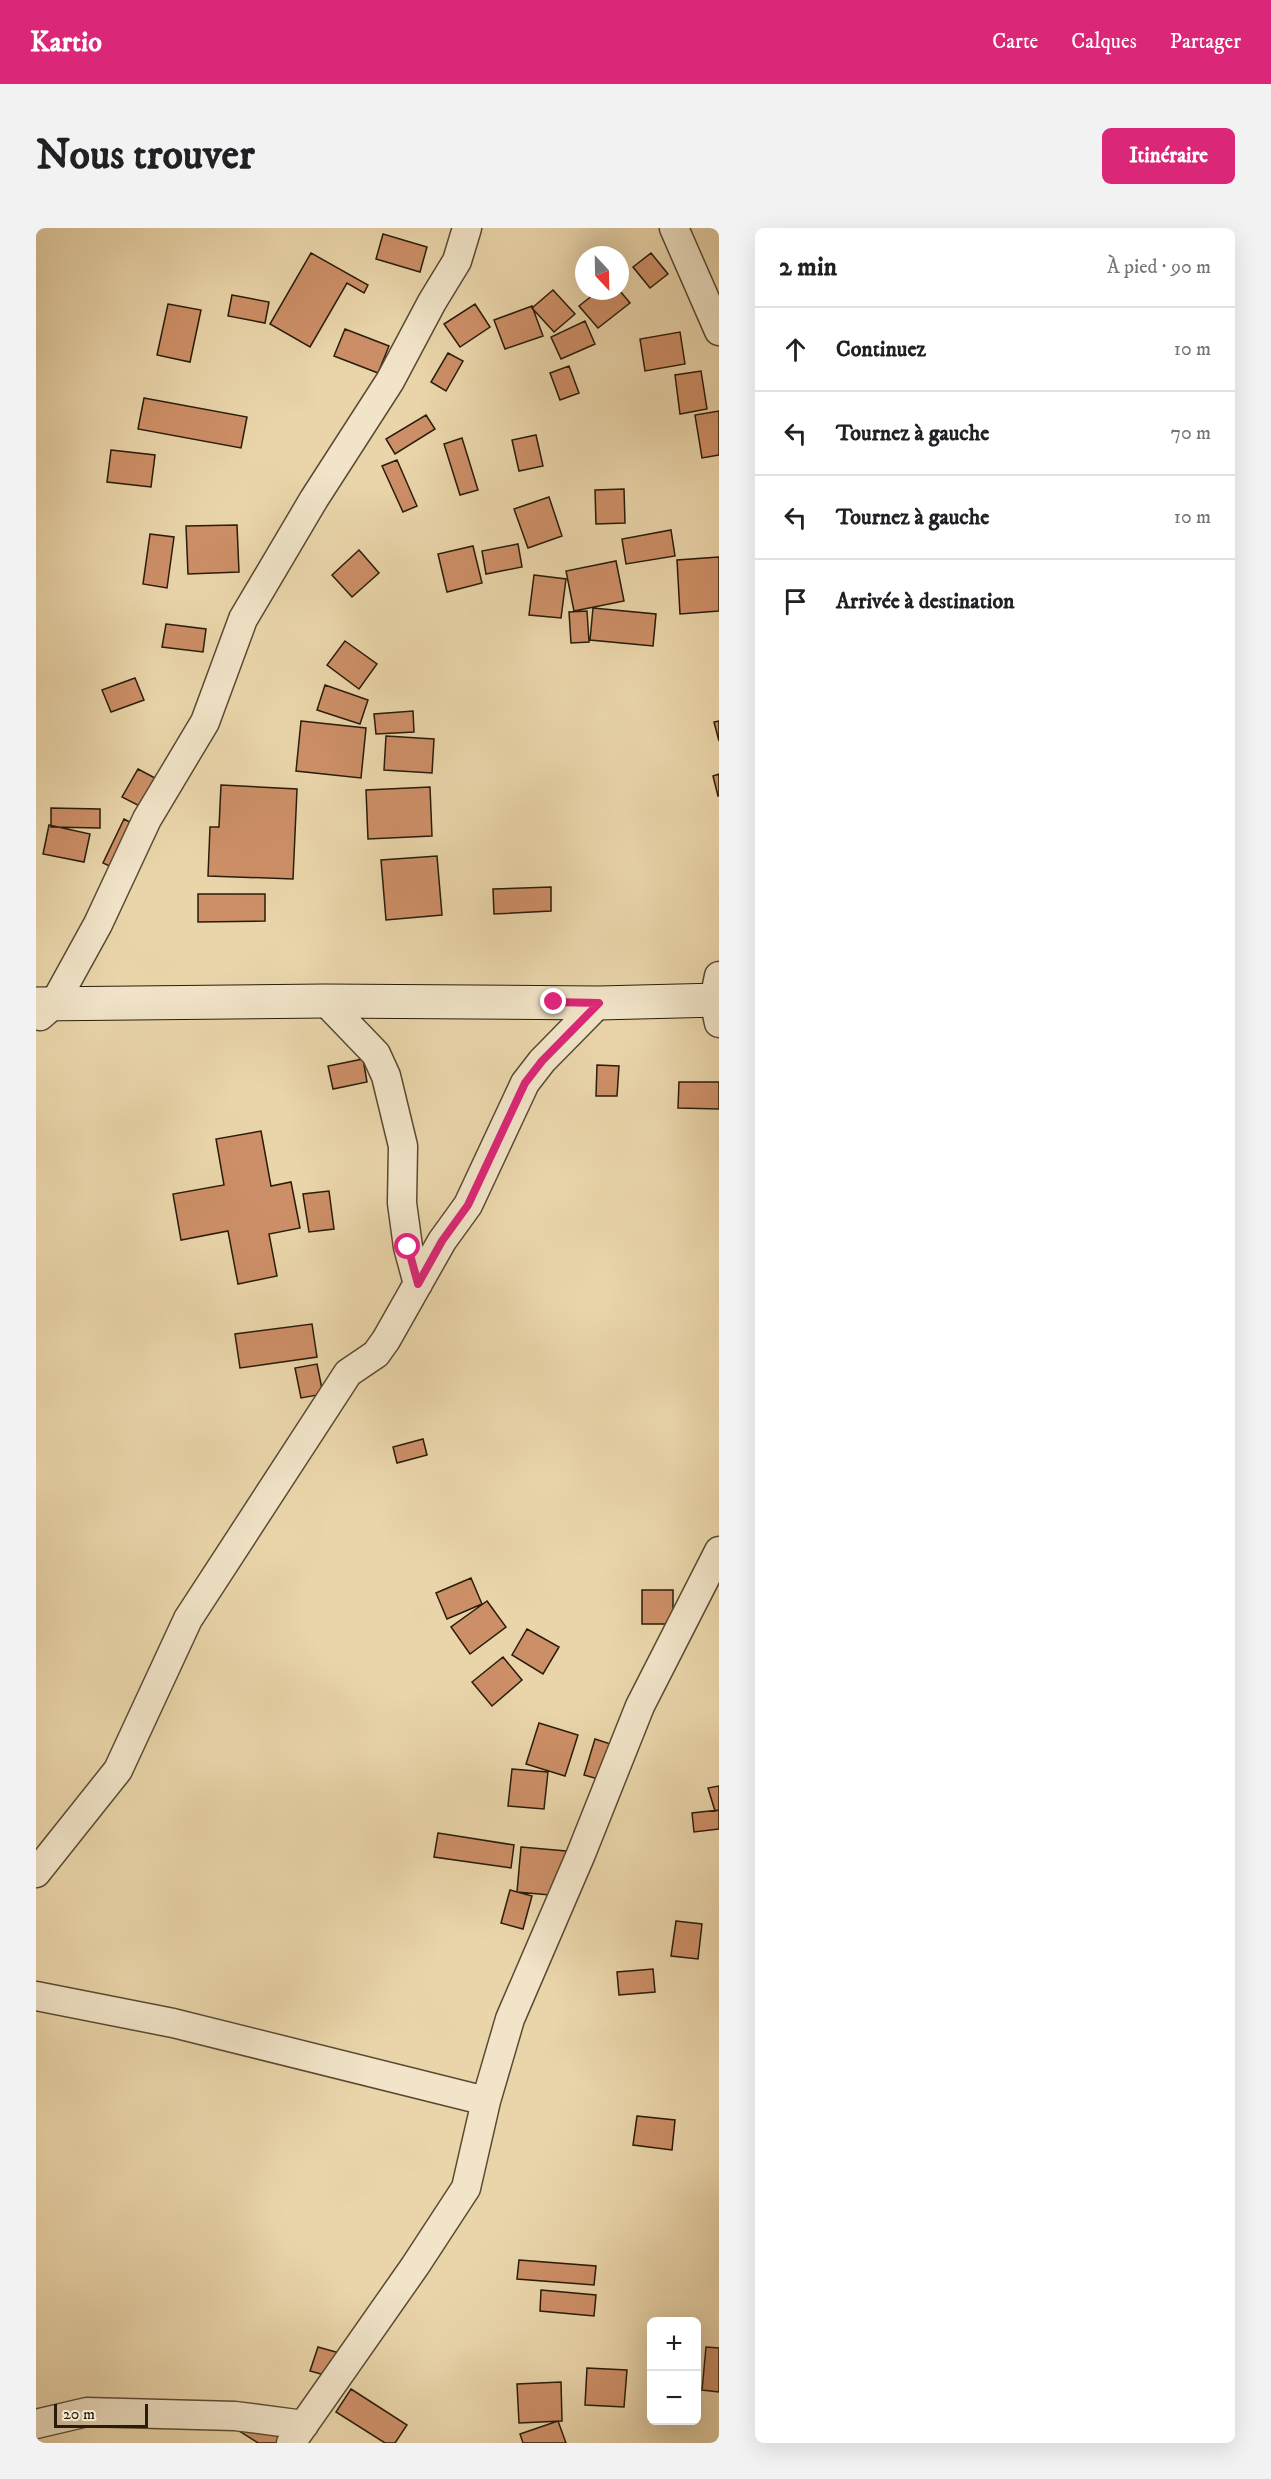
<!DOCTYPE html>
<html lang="fr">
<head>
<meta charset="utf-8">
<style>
	:root { --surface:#fff; --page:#f2f2f2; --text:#202124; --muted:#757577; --line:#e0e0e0; --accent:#db2777 }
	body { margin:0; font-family:"IM FELL DW Pica",serif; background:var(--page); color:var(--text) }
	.controls { position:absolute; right:18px; bottom:18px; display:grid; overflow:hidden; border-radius:9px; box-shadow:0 6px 24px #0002 }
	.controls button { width:54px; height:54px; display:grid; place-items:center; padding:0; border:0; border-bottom:2px solid var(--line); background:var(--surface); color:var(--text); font:30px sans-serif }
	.compass { position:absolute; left:539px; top:18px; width:54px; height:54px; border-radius:50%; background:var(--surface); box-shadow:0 6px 24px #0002; rotate:158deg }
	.scale { position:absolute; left:18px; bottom:15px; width:94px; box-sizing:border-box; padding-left:6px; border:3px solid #291c0a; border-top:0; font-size:16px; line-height:21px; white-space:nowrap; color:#291c0a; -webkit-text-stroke:4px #f1e4c8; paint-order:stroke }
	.stop { position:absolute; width:18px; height:18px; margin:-14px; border:4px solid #db2777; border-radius:50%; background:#fff }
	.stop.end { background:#db2777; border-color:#fff; box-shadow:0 2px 6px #0008 }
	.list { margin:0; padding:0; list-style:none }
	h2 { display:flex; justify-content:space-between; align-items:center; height:78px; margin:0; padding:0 24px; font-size:26px }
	h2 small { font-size:20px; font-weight:400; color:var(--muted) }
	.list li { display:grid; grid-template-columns:39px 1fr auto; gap:18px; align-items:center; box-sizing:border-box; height:84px; padding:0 24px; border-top:2px solid var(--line) }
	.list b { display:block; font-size:22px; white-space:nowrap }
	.list em { font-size:20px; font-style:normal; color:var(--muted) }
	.icon { flex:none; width:33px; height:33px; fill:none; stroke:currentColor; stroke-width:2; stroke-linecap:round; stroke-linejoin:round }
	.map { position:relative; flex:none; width:683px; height:2215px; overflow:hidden; border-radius:9px }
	header { display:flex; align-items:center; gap:36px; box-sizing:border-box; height:84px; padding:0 30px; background:var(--accent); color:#fff }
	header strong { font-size:28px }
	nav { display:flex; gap:33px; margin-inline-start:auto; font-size:21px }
	.intro { display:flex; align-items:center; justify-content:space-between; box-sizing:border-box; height:144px; padding:0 36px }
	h1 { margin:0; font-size:42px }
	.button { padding:15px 27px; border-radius:9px; background:var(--accent); color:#fff; font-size:21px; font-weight:700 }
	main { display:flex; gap:36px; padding:0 36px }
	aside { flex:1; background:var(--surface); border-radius:9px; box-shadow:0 6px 24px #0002 }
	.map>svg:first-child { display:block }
	.building { fill:#cd8f67; stroke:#291c0a; stroke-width:1.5 }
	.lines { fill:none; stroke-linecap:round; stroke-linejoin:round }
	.minor-casing { stroke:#594a32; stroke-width:31 }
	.secondary-casing { stroke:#291c0a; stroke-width:35 }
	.minor { stroke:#f1e4c8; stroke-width:28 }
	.secondary { stroke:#f1e4c8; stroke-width:33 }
	.route { stroke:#db2777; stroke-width:8 }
</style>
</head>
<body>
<header>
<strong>Kartio</strong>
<nav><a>Carte</a><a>Calques</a><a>Partager</a></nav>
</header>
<div class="intro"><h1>Nous trouver</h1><a class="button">Itinéraire</a></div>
<main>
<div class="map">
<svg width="683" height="2215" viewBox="0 0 683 2215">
	<rect width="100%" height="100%" fill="#ead5aa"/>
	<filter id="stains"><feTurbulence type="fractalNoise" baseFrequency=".00333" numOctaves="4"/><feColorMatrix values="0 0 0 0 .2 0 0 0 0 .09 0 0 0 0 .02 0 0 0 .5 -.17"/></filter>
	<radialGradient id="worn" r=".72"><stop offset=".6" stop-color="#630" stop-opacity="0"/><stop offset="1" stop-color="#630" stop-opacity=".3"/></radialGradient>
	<path class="building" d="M347,6L391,19L384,44L340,31Z
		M275,25L332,57L328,65L311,55L274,119L234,96Z
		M615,25L632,46L614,60L597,39Z
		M517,62L539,86L518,104L496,80Z
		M562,63H584L594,75L562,100L543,78Z
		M196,67L233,74L229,95L192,88Z
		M132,76L165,82L154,134L121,127Z
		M439,76L454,99L424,119L408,96Z
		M496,78L507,108L469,121L458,92Z
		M549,93L559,116L525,131L515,109Z
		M309,101L353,118L342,145L298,128Z
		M644,104L649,136L609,143L604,111Z
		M412,125L427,133L410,163L395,154Z
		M533,138L543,165L524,172L514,145Z
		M665,143L671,181L644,186L639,147Z
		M108,170L211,189L205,220L102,201Z
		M683,183V227L666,230L659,187Z
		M390,187L399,201L359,226L350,211Z
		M500,207L507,238L483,243L476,212Z
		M426,210L442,262L424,267L408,216Z
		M75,222L119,227L115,259L71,254Z
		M361,232L381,278L367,284L346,238Z
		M588,261L589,295L560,296L559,262Z
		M513,269L526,308L492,320L478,281Z
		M201,297L203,344L152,346L150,298Z
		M635,302L639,328L590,336L586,311Z
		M114,306L138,309L131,360L107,356Z
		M482,316L486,339L450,346L446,323Z
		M437,318L446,355L411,364L402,326Z
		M323,322L343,345L316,369L296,347Z
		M683,329V383L644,386L641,332Z
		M580,333L588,373L538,383L530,343Z
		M498,347L530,351L525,390L493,387Z
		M557,380L620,386L617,418L554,412Z
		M551,383L553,414L535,415L533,384Z
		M130,396L170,401L167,424L126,419Z
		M309,413L341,436L323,461L291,437Z
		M99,450L108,472L75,484L66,462Z
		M289,457L332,472L324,496L281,482Z
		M377,483L378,504L340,506L338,486Z
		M265,493L330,500L325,550L260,543Z
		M683,493V513L678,494Z
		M350,508L398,511L396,545L348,542Z
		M102,541L134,558L119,586L86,569Z
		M683,546V568H682L677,548Z
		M185,557L261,561L257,651L172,648L174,599H183Z
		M394,559L396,608L332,611L330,562Z
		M15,580L64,581V600L15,599Z
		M88,591L111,603L90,646L67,635Z
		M13,597L54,606L48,634L7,626Z
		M401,628L406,687L350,692L345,632Z
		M515,659V683L458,686L457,661Z
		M162,666H229V693L162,694Z
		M327,831L331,854L297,861L292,838Z
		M561,837L583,838L581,868H560Z
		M643,854H683V881L642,880Z
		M225,903L235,958L255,954L264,1000L233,1006L241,1048L202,1056L192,1003L145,1012L137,966L188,957L180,911Z
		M293,963L298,1001L273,1004L267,966Z
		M276,1096L281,1129L204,1140L199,1106Z
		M281,1136L287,1166L265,1170L259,1140Z
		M387,1211L391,1227L361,1235L357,1219Z
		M435,1350L446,1376L411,1391L400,1365Z
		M606,1362H637V1396H606Z
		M451,1373L470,1399L434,1426L415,1399Z
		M491,1401L523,1419L507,1446L476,1427Z
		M467,1429L486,1452L456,1478L436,1454Z
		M503,1495L542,1507L529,1548L490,1536Z
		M559,1511L587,1520L576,1555L548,1547Z
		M476,1541L512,1544L508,1581L472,1578Z
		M683,1558V1582L679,1583L672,1560Z
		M683,1582V1601L658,1604L656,1585Z
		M402,1605L478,1617L475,1640L398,1629Z
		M485,1619L530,1623L525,1668L481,1664Z
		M474,1662L496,1668L487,1701L465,1695Z
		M640,1693L666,1696L662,1731L635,1728Z
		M617,1741L619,1764L583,1767L581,1744Z
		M601,1888L639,1892L636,1922L597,1917Z
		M483,2032L560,2038L558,2057L481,2051Z
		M505,2062L560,2067L558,2088L504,2083Z
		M282,2119L307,2126L300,2150L274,2143Z
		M670,2119L683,2120V2164L666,2162Z
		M551,2140L591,2142L588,2179L549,2177Z
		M525,2154L526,2193L483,2195L481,2156Z
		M315,2161L371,2197L359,2215H349L300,2184Z
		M522,2193L530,2215H487L484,2206Z
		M255,2201L246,2215H222L203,2203Z"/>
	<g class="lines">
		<g class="minor-casing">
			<path id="minor" d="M638,0L683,103
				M683,748L678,772L683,795
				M289,773L340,826L350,848L367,918L366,975L372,1019L382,1056
				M4,788L18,776L62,696L111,591L169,494L207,391L278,271L354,153L396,74L421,33L431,0
				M0,1645L82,1542L152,1391L312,1145L340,1126L350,1112L406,1013L432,977L489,855L506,833L563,775
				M0,1768L137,1795L450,1873
				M0,2196L51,2184L199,2188L268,2197
				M255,2215L379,2038L430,1960L450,1873L474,1791L545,1626L604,1478L683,1323"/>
		</g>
		<g class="secondary-casing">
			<path id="secondary" d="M0,776L289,773L563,775L683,772"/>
		</g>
		<use href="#minor" class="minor"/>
		<use href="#secondary" class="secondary"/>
	</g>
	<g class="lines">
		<path class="route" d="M372,1019L382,1056L406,1013L432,977L489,855L506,833L563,775L518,774"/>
	</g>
	<rect width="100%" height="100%" filter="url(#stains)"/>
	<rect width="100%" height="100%" fill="url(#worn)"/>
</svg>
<div class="controls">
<button>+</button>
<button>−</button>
</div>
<svg class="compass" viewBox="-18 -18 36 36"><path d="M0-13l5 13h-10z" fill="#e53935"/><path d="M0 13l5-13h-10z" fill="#757577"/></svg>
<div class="scale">20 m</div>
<div class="stop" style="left:372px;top:1019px"></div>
<div class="stop end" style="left:518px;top:774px"></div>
</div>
<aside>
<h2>2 min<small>À pied · 90 m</small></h2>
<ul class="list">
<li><svg class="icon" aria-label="ahead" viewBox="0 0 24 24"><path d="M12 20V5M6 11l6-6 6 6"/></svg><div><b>Continuez</b></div><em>10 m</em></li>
<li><svg class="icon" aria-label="left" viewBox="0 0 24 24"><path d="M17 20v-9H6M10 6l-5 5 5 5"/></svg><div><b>Tournez à gauche</b></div><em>70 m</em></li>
<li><svg class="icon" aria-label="left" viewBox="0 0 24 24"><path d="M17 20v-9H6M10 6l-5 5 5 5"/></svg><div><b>Tournez à gauche</b></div><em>10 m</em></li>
<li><svg class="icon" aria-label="arrive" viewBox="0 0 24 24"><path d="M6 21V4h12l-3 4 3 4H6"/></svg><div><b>Arrivée à destination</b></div></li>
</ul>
</aside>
</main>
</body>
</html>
